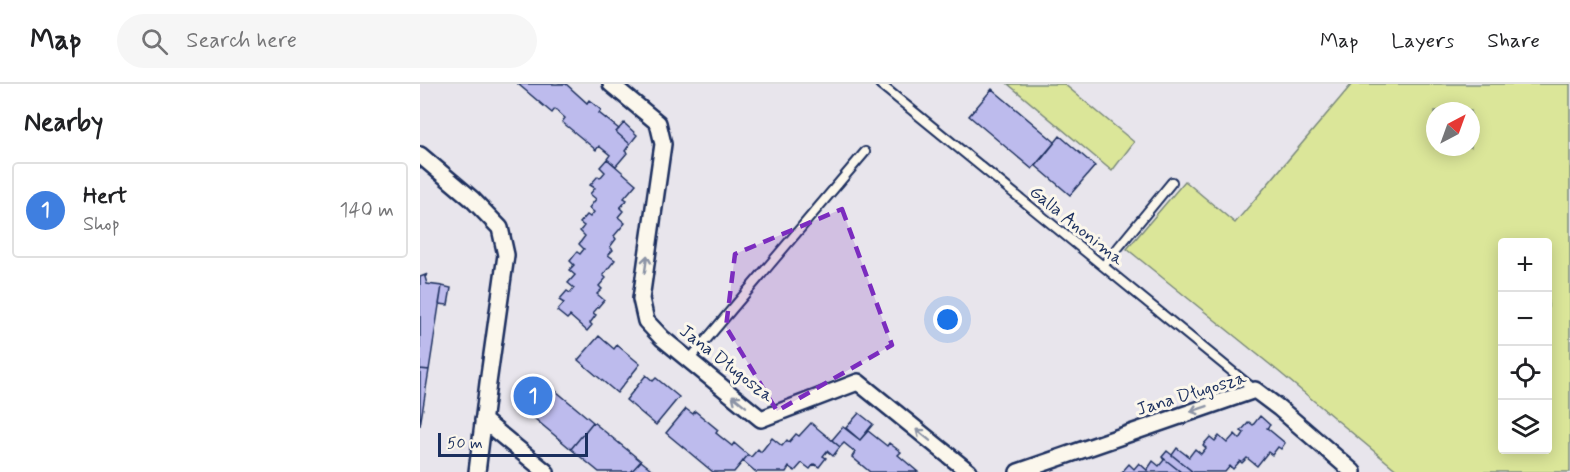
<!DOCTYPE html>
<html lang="en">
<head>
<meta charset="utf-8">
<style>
	:root { --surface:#fff; --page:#f6f6f6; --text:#202124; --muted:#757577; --line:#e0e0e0; --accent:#d93025 }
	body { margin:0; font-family:Mynerve,sans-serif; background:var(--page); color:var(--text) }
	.controls { position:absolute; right:18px; bottom:18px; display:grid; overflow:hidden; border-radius:6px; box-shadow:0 3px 15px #0003 }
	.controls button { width:54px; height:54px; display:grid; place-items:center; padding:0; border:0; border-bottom:2px solid var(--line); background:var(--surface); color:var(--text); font:30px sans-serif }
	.compass { position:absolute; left:1006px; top:18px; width:54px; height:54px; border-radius:50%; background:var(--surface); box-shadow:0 3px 15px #0003; rotate:41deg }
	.scale { position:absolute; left:18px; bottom:15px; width:150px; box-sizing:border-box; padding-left:6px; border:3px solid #1b2f5e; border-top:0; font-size:16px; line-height:21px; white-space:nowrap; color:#1b2f5e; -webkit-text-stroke:4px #fbf7ec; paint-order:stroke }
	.you { position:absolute; left:528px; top:236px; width:21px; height:21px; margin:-15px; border:4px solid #fff; border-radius:50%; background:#1a73e8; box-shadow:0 0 0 9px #1a73e833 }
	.badge { display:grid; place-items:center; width:39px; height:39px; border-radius:50%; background:var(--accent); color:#fff; font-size:20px; font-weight:700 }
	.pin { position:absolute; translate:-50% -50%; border:3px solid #fff; box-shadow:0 2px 6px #0006 }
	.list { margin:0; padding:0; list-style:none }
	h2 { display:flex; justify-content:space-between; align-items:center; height:78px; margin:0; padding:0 24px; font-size:26px }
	h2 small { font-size:20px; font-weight:400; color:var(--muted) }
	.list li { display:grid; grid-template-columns:39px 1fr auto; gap:18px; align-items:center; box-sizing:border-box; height:96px; margin:0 12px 12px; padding:0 12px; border:2px solid var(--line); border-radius:6px }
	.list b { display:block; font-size:22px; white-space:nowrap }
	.list p { margin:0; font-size:20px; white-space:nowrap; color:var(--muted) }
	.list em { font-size:20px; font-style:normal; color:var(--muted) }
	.icon { flex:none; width:33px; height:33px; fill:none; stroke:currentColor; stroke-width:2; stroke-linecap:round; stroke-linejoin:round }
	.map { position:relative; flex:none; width:1150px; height:388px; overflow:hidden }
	header { display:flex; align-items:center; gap:36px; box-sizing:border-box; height:84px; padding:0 30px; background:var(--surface); border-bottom:2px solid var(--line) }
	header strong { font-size:28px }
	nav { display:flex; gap:33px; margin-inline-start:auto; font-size:21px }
	.search { width:420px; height:54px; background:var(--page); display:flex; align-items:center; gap:15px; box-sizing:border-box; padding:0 21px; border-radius:33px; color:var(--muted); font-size:22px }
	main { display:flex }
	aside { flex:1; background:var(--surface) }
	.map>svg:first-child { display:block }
	.green { fill:#dbe699; stroke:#7b8a7c; stroke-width:1.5; fill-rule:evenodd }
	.building { fill:#bdbbed; stroke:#1b2f5e; stroke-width:1.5 }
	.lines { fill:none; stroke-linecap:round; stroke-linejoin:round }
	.service-casing { stroke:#1b2f5e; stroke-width:12 }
	.minor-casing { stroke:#1b2f5e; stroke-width:20 }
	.service { stroke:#fbf7ec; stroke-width:8 }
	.minor { stroke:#fbf7ec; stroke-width:15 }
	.oneway { stroke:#8b93a5 }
	.marked { fill:#7b2cbf; fill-opacity:0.2; stroke:#7b2cbf; stroke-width:4.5; stroke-dasharray:12 8; stroke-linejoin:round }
	.labels { text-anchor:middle; stroke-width:6; stroke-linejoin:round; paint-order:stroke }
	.street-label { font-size:18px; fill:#1b2f5e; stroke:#fbf7ec }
</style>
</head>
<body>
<header>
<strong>Map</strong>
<div class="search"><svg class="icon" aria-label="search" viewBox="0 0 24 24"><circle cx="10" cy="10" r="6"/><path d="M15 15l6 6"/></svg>Search here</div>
<nav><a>Map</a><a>Layers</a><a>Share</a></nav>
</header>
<main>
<aside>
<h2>Nearby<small></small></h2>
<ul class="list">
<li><span class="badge" style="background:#3f7fe0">1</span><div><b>Hert</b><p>Shop</p></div><em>140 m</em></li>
</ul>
</aside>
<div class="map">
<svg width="1150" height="388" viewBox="0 0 1150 388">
	<rect width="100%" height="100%" fill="#e8e5ec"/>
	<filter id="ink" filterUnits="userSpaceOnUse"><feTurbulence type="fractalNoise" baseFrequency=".0167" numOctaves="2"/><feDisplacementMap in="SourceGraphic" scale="12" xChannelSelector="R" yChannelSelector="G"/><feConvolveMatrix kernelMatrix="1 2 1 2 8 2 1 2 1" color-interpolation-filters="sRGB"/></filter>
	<g filter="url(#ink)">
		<path class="green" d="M588,0H644L714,58L692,87Z
			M932,0H1150V388H979L858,287L707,165L765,97L815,139ZM1015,27H1051V63H1015ZM1082,159H1128V366H1082Z"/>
		<path class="building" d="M98,0H146L167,19L169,16L181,26L179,29L199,45L196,48L210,60L205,67L207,69L196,82L187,75L190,71L179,62L176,66L142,38L145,34L135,25L132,29Z
			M572,5L635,58L612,85L549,32Z
			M204,39L217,51L210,60L196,48Z
			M640,52L675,82L650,111L616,82Z
			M187,75L216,100L204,114L207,116L200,124L203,127L198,133L205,139L194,152L196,155L190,163L193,166L188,171L195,176L183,191L186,194L179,202L182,205L177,210L184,216L173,229L176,231L170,239L172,241L167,247L150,232L147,235L137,227L144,219L139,216L147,207L150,209L154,204L148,199L155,191L149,186L154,181L150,177L157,168L160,170L164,165L159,160L165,152L160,147L164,142L160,139L167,131L170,133L174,128L169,124L176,115L170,110L175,104L170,101L178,92L180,94L185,88L180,83Z
			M8,190L5,193L7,200L22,202L9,286L0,285V193Z
			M22,202L31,204L28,221L19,220Z
			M179,252L194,265L197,261L220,280L197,309L158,276Z
			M0,285L9,286L0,342Z
			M226,291L233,297L236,294L259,313L236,341L206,316Z
			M118,300L131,303L173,338L151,365L108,329L105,325L104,312L111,302Z
			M266,325L273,330L275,327L298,346L296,349L312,362L314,359L328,371L314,388H293L246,349Z
			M439,329L453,340L440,356L426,344Z
			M840,332L850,341L847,344L865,359L861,365L858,363L852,371L848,368L837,382L827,374L822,379L820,377L813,385L810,382L805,388H773L752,371L757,364L769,373L775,365L781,370L786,364L783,361L790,353L795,357L799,352L807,359L815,350L820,355L824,349L821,347L829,338L833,341Z
			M173,338L221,377L211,388H179L151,365Z
			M391,339L420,363L413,372L407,367L403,372L406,374L399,383L394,380L390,385L382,379L375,387L369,383L366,388H336L323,377L328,371L331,373L338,365L341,368L352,354L362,362L367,356L369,358L376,350L379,352Z
			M423,343L440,356L448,347L467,362L469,359L481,368L478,371L498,388H450L432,373L435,368L424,359L420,363L412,356Z
			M747,367L752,371L773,388H761L742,373Z
			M742,373L761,388H702L709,380L714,385L719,379L727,386L733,377L739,382L744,376Z
			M221,377L235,388H211Z"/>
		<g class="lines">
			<g class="service-casing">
				<path id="service" d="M460,0L835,306
					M683,182L752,98
					M269,276L445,68"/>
			</g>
			<g class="minor-casing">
				<path id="minor" d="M191,0L238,39L243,60L221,215L226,237L242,254L341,335L438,298L549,388
					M0,71L52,115L80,144L86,171L68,299L57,388
					M63,336L126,388
					M598,388L835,306L859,324L933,388"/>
			</g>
			<use href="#service" class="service"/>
			<use href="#minor" class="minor"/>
		</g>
		<defs><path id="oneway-shaft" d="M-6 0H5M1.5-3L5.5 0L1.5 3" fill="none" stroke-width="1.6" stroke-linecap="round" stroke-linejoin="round" transform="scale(1.5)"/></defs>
		<g class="oneway">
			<use href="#oneway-shaft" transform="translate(226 180) rotate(-82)"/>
			<use href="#oneway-shaft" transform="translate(319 317) rotate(-141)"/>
			<use href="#oneway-shaft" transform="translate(779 325) rotate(161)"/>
			<use href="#oneway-shaft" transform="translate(503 351) rotate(-141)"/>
		</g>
	</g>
	<path class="marked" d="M422,125L472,261L357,327L306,243L315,170Z"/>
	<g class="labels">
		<g class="street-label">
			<text transform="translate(657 141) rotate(39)" y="6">Galla Anonima</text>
			<text transform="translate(307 279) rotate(38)" y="6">Jana Długosza</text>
			<text transform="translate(771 309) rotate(-17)" y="6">Jana Długosza</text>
		</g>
	</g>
</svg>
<div class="controls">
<button>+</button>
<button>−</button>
<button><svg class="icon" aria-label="locate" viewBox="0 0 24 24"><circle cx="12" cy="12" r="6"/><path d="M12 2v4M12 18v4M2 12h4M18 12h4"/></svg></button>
<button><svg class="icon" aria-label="layers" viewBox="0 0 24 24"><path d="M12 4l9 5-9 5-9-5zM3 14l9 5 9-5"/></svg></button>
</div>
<svg class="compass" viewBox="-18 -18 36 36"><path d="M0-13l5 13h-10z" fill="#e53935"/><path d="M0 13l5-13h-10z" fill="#757577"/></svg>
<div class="scale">50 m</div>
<div class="you"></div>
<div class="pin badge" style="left:113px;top:312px;background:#3f7fe0">1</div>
</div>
</main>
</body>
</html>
